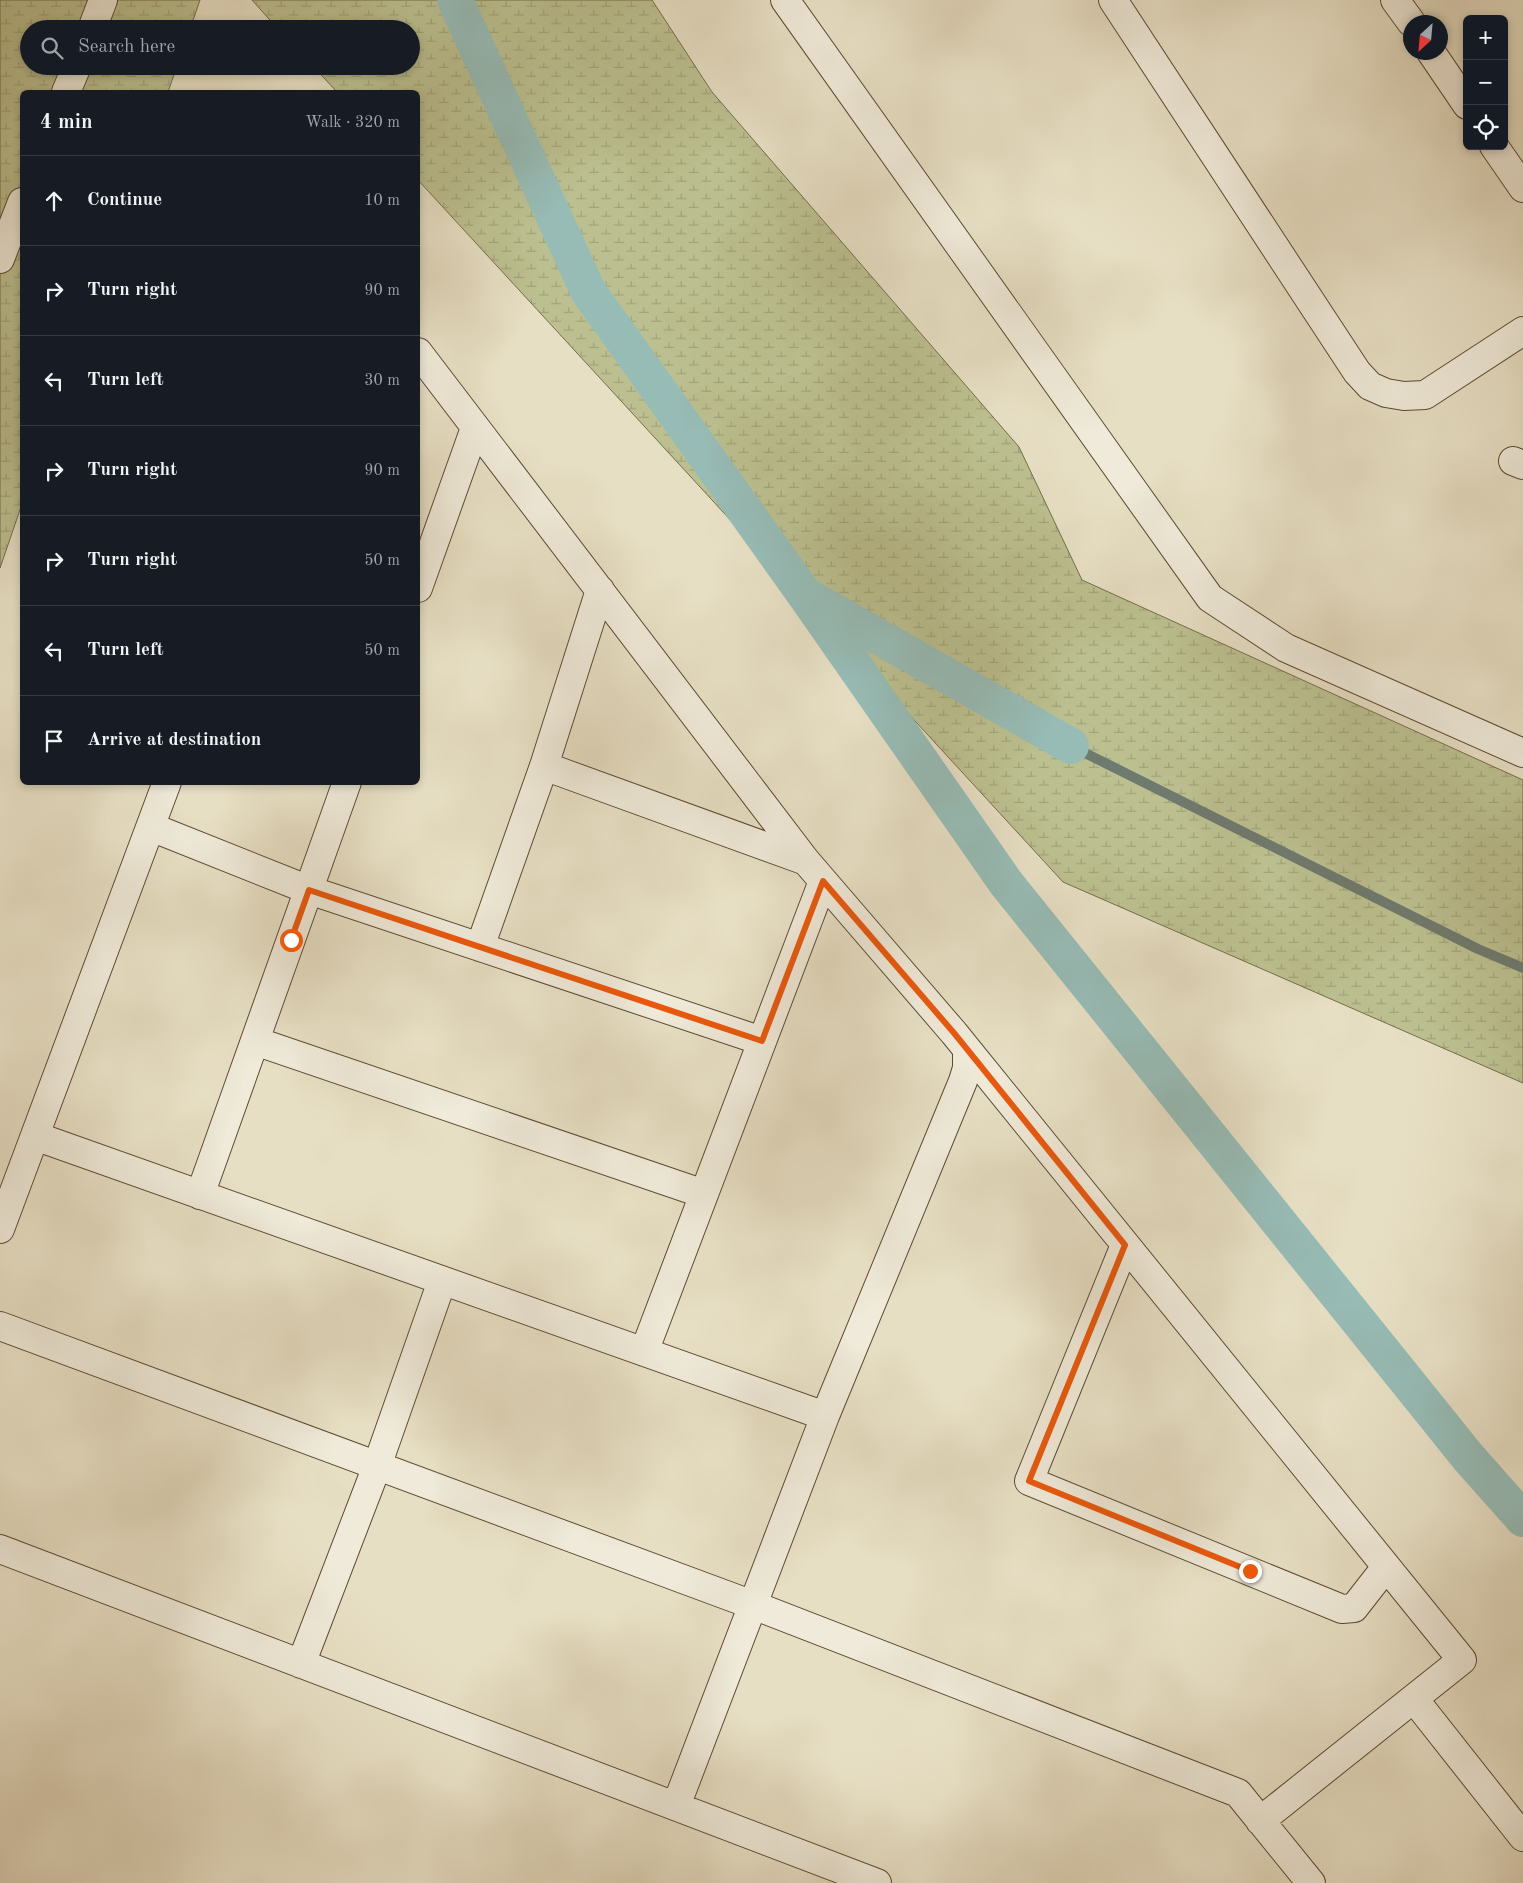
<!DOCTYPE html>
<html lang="en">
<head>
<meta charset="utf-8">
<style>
	:root { --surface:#171b24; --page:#242831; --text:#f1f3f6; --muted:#9ea1a6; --line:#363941 }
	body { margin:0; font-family:"Old Standard TT",serif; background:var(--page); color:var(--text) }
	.controls { position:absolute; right:15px; top:15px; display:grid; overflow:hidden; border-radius:8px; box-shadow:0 2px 8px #0003 }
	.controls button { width:45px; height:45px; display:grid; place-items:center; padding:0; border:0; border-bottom:1px solid var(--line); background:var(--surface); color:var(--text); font:25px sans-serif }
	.compass { position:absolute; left:1403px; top:15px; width:45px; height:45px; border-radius:50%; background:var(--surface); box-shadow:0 2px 8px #0003; rotate:206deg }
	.stop { position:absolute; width:15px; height:15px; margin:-11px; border:4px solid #ea580c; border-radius:50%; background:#fff }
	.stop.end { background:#ea580c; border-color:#fff; box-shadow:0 1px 5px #0008 }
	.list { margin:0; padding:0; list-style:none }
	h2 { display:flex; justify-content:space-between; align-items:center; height:65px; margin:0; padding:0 20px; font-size:21px }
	h2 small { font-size:16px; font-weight:400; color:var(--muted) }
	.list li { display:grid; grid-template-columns:32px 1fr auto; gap:15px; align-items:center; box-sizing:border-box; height:90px; padding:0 20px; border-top:1px solid var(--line) }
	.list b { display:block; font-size:19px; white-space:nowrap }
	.list em { font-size:16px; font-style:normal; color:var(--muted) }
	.icon { flex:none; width:28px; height:28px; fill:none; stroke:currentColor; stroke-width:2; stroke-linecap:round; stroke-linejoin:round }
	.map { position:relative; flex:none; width:1523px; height:1883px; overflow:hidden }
	.search { position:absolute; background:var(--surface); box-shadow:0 2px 8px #0003; left:20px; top:20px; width:400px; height:55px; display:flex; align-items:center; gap:12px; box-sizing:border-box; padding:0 18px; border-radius:28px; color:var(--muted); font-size:19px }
	.panel { position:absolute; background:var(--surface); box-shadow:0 2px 8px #0003; left:20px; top:90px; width:400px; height:695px; border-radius:8px }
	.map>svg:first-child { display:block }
	.wetland { fill:url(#wetland-marsh); stroke:#776c49 }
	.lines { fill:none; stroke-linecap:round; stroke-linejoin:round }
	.stream { stroke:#6f7a6e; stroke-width:10 }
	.canal { stroke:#97bcb6; stroke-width:36 }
	.minor-casing { stroke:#5f4a32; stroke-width:30 }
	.minor { stroke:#efead9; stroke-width:28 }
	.route { stroke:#ea580c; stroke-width:6 }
</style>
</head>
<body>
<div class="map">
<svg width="1523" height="1883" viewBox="0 0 1523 1883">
	<defs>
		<pattern id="wetland-marsh" width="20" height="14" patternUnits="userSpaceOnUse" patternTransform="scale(1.25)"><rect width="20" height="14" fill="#bcc090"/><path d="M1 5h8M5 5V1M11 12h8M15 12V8" fill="none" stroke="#a2a47b"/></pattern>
	</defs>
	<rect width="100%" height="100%" fill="#e7dfc4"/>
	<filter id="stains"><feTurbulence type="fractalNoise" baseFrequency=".004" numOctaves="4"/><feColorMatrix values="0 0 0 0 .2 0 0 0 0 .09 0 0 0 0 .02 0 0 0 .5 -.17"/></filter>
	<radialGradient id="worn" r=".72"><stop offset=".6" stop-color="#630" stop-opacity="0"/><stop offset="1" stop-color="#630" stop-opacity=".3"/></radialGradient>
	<path class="wetland" d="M0,0H200L190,29H29V66H177L168,92H22V504L0,568Z
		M252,0H652L712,92L1019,447L1082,580L1523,780V1083L1063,882L418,180V92H337L313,66H411V29H278Z"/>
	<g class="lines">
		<path class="stream" d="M1071,746L1478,949L1523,968"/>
		<path class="canal" d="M455,0L588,291L805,595L1071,746
			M805,595L1006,883L1468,1457L1523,1519"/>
		<g class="minor-casing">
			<path id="minor" d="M785,0L1210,598L1286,648L1523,753
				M1113,0L1357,372L1370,386L1386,393L1404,396L1425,395L1523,331
				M1395,0L1411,22
				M92,29L103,0
				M1431,52L1467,105
				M66,92L77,66
				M1494,146L1523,188
				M0,259L22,202
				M418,352L806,861L954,1033L1462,1660L1260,1821
				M1513,461L1523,465
				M418,588L475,428
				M544,766L806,861
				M151,827L309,890L762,1041
				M480,947L544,766L600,590
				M255,1041L704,1194
				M35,1136L825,1416
				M200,1195L347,782
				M0,1229L167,782
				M1125,1245L1029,1481L1342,1609L1354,1608L1386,1567
				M0,1326L753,1605L1238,1793L1311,1883
				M644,1352L823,881
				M0,1549L877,1883
				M301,1664L377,1466L442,1281
				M1414,1699L1523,1837
				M676,1806L825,1416L963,1081L967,1068V1051"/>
		</g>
		<use href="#minor" class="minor"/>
	</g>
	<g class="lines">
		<path class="route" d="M291,940L309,890L762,1041L823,881L954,1033L1125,1245L1029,1481L1250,1571"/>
	</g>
	<rect width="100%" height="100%" filter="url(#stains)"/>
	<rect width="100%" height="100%" fill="url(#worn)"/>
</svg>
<div class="controls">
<button>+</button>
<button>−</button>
<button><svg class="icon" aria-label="locate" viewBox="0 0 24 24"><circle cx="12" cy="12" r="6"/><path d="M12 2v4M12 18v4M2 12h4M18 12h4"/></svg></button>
</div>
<svg class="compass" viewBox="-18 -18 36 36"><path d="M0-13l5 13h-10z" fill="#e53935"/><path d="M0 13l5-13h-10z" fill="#9ea1a6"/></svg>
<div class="stop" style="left:291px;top:940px"></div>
<div class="stop end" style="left:1250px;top:1571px"></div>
<div class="search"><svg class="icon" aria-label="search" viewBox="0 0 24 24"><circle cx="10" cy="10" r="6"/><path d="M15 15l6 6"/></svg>Search here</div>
<section class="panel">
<h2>4 min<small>Walk · 320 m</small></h2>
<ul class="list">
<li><svg class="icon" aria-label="ahead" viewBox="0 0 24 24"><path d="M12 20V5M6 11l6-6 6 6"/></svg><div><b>Continue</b></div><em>10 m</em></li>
<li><svg class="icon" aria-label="right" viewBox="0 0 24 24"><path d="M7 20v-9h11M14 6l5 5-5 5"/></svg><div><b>Turn right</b></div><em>90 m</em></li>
<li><svg class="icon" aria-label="left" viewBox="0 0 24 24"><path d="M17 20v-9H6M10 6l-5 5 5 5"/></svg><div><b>Turn left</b></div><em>30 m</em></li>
<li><svg class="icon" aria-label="right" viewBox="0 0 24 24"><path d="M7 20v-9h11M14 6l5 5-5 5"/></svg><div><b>Turn right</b></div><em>90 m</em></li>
<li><svg class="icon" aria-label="right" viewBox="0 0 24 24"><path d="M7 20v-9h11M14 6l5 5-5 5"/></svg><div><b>Turn right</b></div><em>50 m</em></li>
<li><svg class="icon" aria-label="left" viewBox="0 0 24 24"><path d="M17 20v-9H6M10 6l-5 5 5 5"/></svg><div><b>Turn left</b></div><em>50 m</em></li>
<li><svg class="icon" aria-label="arrive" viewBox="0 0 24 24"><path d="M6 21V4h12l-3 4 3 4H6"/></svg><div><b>Arrive at destination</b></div></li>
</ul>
</section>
</div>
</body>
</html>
